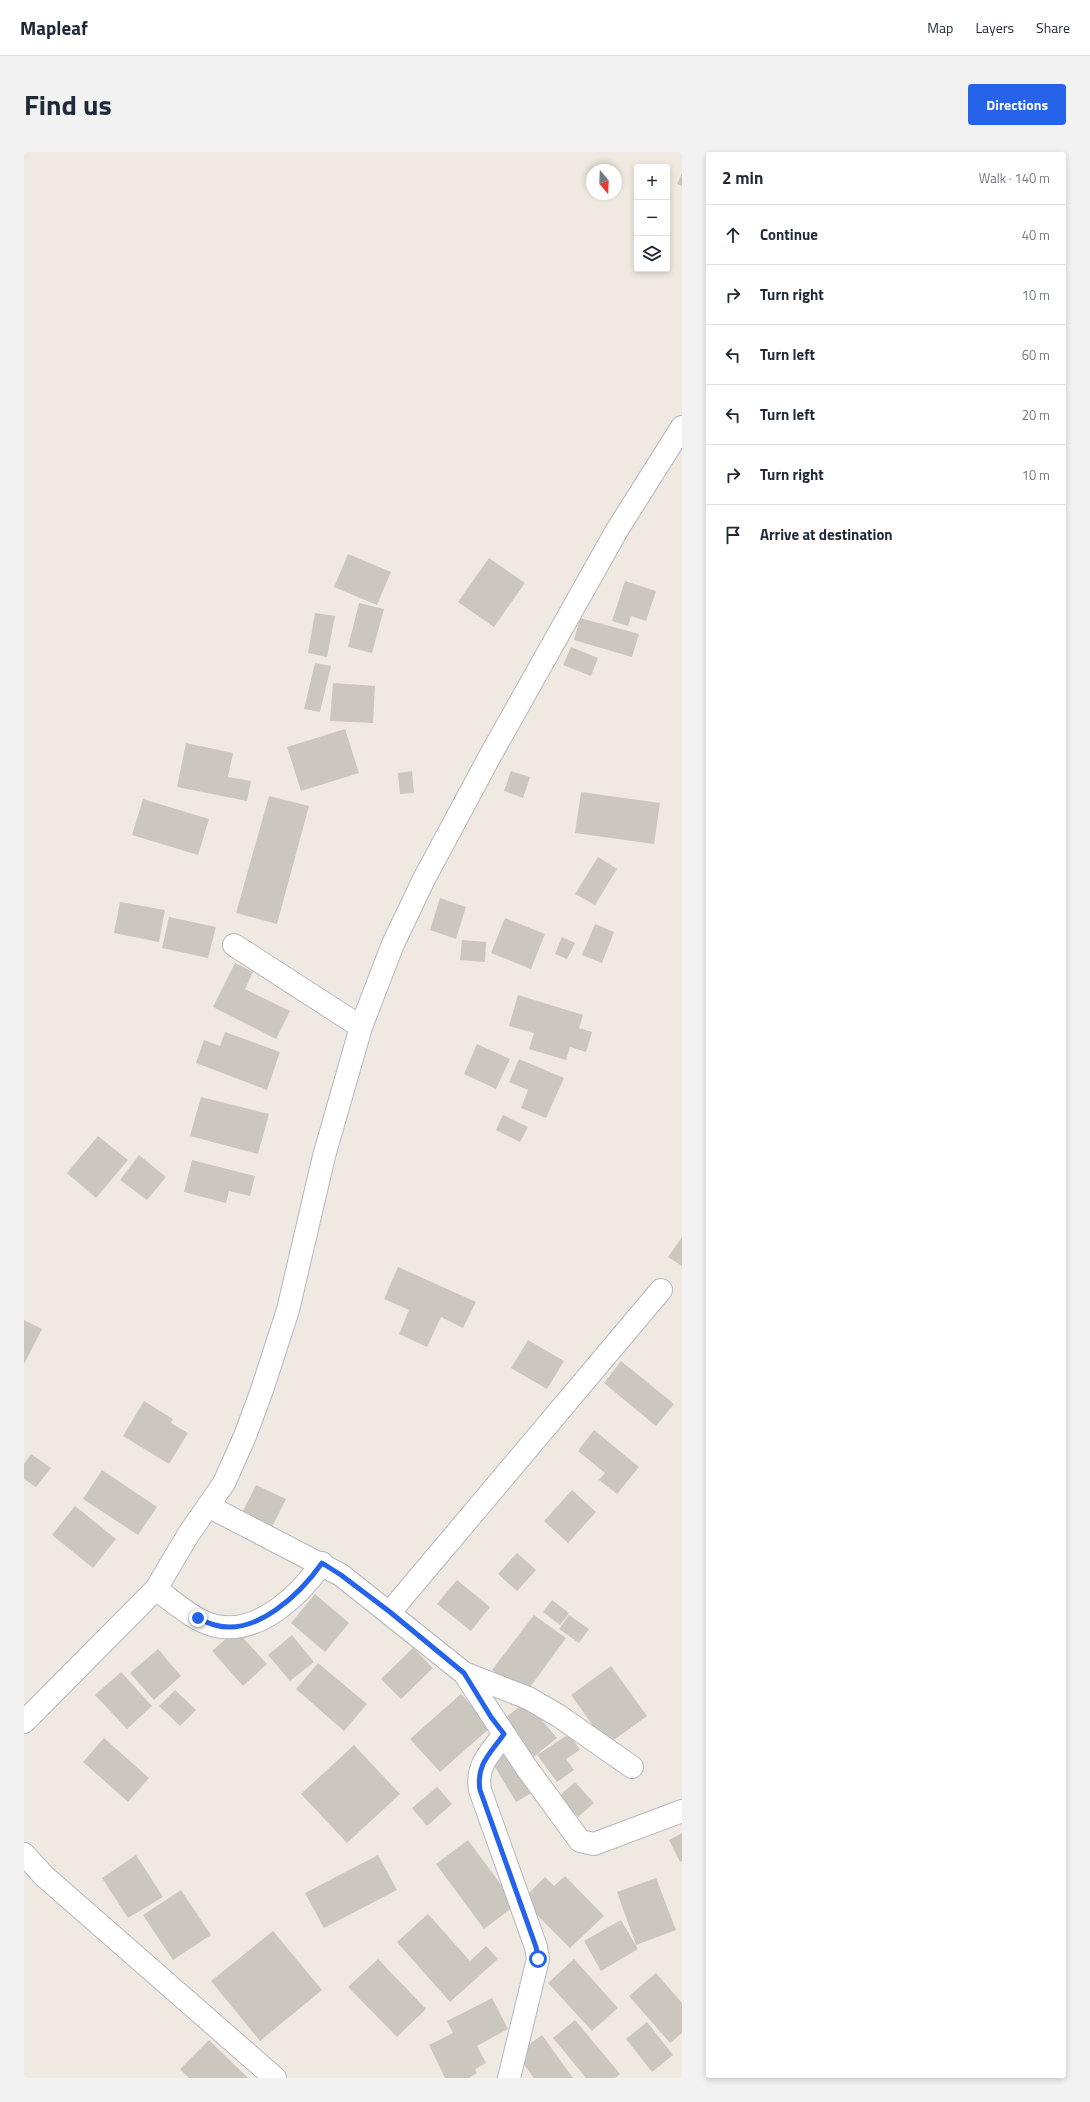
<!DOCTYPE html>
<html lang="en">
<head>
<meta charset="utf-8">
<style>
	:root { --surface:#fff; --page:#f2f2f3; --text:#1f2937; --muted:#747a83; --line:#e0e1e3; --accent:#2563eb }
	body { margin:0; font-family:"Titillium Web",sans-serif; background:var(--page); color:var(--text) }
	.controls { position:absolute; right:12px; top:12px; display:grid; overflow:hidden; border-radius:4px; box-shadow:0 2px 6px #0003 }
	.controls button { width:36px; height:36px; display:grid; place-items:center; padding:0; border:0; border-bottom:1px solid var(--line); background:var(--surface); color:var(--text); font:20px sans-serif }
	.compass { position:absolute; left:562px; top:12px; width:36px; height:36px; border-radius:50%; background:var(--surface); box-shadow:0 2px 6px #0003; rotate:161deg }
	.stop { position:absolute; width:12px; height:12px; margin:-9px; border:3px solid #2563eb; border-radius:50%; background:#fff }
	.stop.end { background:#2563eb; border-color:#fff; box-shadow:0 1px 4px #0008 }
	.list { margin:0; padding:0; list-style:none }
	h2 { display:flex; justify-content:space-between; align-items:center; height:52px; margin:0; padding:0 16px; font-size:17px }
	h2 small { font-size:13px; font-weight:400; color:var(--muted) }
	.list li { display:grid; grid-template-columns:26px 1fr auto; gap:12px; align-items:center; box-sizing:border-box; height:60px; padding:0 16px; border-top:1px solid var(--line) }
	.list b { display:block; font-size:15px; white-space:nowrap }
	.list em { font-size:13px; font-style:normal; color:var(--muted) }
	.icon { flex:none; width:22px; height:22px; fill:none; stroke:currentColor; stroke-width:2; stroke-linecap:round; stroke-linejoin:round }
	.map { position:relative; flex:none; width:658px; height:1926px; overflow:hidden; border-radius:4px }
	header { display:flex; align-items:center; gap:24px; box-sizing:border-box; height:56px; padding:0 20px; background:var(--surface); border-bottom:1px solid var(--line) }
	header strong { font-size:19px }
	nav { display:flex; gap:22px; margin-inline-start:auto; font-size:14px }
	.intro { display:flex; align-items:center; justify-content:space-between; box-sizing:border-box; height:96px; padding:0 24px }
	h1 { margin:0; font-size:28px }
	.button { padding:10px 18px; border-radius:4px; background:var(--accent); color:#fff; font-size:14px; font-weight:700 }
	main { display:flex; gap:24px; padding:0 24px }
	aside { flex:1; background:var(--surface); border-radius:4px; box-shadow:0 2px 6px #0003 }
	.map>svg:first-child { display:block }
	.building { fill:#cbc7bf }
	.lines { fill:none; stroke-linecap:round; stroke-linejoin:round }
	.minor-casing { stroke:#b4b7c1; stroke-width:24 }
	.minor { stroke:#fff; stroke-width:22 }
	.route { stroke:#2563eb; stroke-width:5 }
</style>
</head>
<body>
<header>
<strong>Mapleaf</strong>
<nav><a>Map</a><a>Layers</a><a>Share</a></nav>
</header>
<div class="intro"><h1>Find us</h1><a class="button">Directions</a></div>
<main>
<div class="map">
<svg width="658" height="1926" viewBox="0 0 658 1926">
	<rect width="100%" height="100%" fill="#efe9e1"/>
	<path class="building" d="M658,21V34L653,32Z
		M324,402L367,420L353,453L310,435Z
		M465,406L501,431L470,475L434,450Z
		M601,429L632,439L622,469L607,464L604,474L588,469Z
		M335,451L360,457L348,501L324,495Z
		M291,461L311,464L303,505L284,501Z
		M556,466L615,482L608,505L550,488Z
		M547,495L574,506L567,524L539,513Z
		M291,511L307,514L296,560L280,557Z
		M309,531L351,534L349,571L306,569Z
		M321,577L335,621L277,639L263,595Z
		M162,591L209,601L204,625L227,629L223,649L153,635Z
		M388,619L390,641L376,642L374,621Z
		M487,619L506,625L499,646L480,639Z
		M557,640L636,651L630,692L551,681Z
		M245,644L285,654L253,772L212,761Z
		M119,647L185,667L174,703L108,683Z
		M574,705L593,717L571,753L551,742Z
		M416,746L442,755L432,787L406,778Z
		M96,750L141,758L135,790L90,781Z
		M145,765L192,775L184,806L138,796Z
		M481,766L521,782L507,817L467,801Z
		M571,772L590,780L578,811L558,803Z
		M538,785L551,791L543,807L531,802Z
		M438,788L462,790L461,810L436,808Z
		M211,811L229,820L221,837L266,859L252,887L189,855Z
		M494,843L559,863L555,876L568,880L562,900L546,895L542,908L505,897L510,881L485,874Z
		M201,880L256,900L243,938L172,911L180,888L196,894Z
		M453,892L486,907L472,937L440,922Z
		M495,907L540,926L522,966L497,956L504,938L485,930Z
		M177,945L245,962L234,1002L166,984Z
		M479,963L504,975L496,990L472,978Z
		M74,984L104,1008L72,1046L43,1021Z
		M115,1003L142,1025L123,1048L96,1028Z
		M168,1008L231,1024L226,1044L205,1039L202,1051L160,1040Z
		M658,1085V1114L644,1105Z
		M374,1115L452,1150L439,1176L417,1165L403,1195L375,1182L385,1158L360,1147Z
		M0,1168L18,1177L0,1212Z
		M504,1188L540,1209L523,1237L487,1216Z
		M597,1209L650,1252L632,1274L580,1231Z
		M120,1249L149,1267L147,1271L164,1281L145,1312L99,1284Z
		M570,1278L615,1315L593,1342L575,1328L581,1321L554,1299Z
		M7,1302L27,1316L12,1335L0,1327V1312Z
		M78,1318L133,1355L114,1383L59,1347Z
		M232,1333L262,1347L247,1377L217,1363Z
		M548,1338L572,1360L544,1391L520,1369Z
		M51,1354L92,1387L69,1416L28,1383Z
		M493,1401L512,1418L493,1439L474,1422Z
		M433,1428L466,1455L447,1479L413,1452Z
		M291,1442L325,1471L301,1500L267,1471Z
		M528,1448L545,1461L536,1473L519,1460Z
		M510,1463L542,1486L501,1542L468,1518Z
		M545,1463L565,1477L555,1491L535,1477Z
		M212,1478L243,1512L219,1534L188,1499Z
		M268,1483L290,1510L266,1529L244,1503Z
		M389,1496L409,1516L377,1547L357,1527Z
		M134,1497L157,1524L130,1548L106,1521Z
		M294,1511L343,1552L320,1579L272,1537Z
		M587,1514L623,1564L583,1593L547,1543Z
		M97,1520L128,1554L103,1577L71,1543Z
		M151,1538L172,1558L156,1574L135,1554Z
		M437,1542L467,1575L416,1620L386,1587Z
		M502,1549L533,1586L506,1608L475,1571Z
		M545,1582L556,1598L542,1607L550,1618L533,1630L513,1603Z
		M80,1586L125,1626L104,1650L59,1610Z
		M330,1593L376,1642L323,1691L277,1642Z
		M484,1600L509,1640L492,1650L468,1610Z
		M551,1630L570,1651L554,1665L535,1644Z
		M413,1635L428,1652L403,1674L388,1656Z
		M658,1681V1709L656,1710L645,1688Z
		M444,1688L492,1753L460,1777L412,1712Z
		M112,1703L139,1745L104,1766L78,1726Z
		M354,1703L373,1738L300,1776L281,1741Z
		M541,1724L580,1764L546,1796L498,1748L521,1725L530,1734Z
		M632,1726L652,1778L612,1793L593,1740Z
		M157,1738L187,1783L149,1808L119,1763Z
		M404,1762L446,1809L462,1794L474,1807L426,1850L373,1790Z
		M597,1768L614,1797L577,1819L560,1789Z
		M249,1779L298,1838L236,1889L187,1829Z
		M354,1807L402,1857L373,1885L324,1835Z
		M550,1807L594,1856L568,1879L524,1831Z
		M632,1821L658,1851V1881L646,1891L605,1844Z
		M468,1846L484,1877L453,1894L462,1911L451,1917L453,1921L445,1926H421L405,1893L429,1881L423,1869Z
		M551,1868L596,1922L591,1926H562L529,1886Z
		M623,1870L649,1903L628,1920L602,1887Z
		M518,1883L549,1926H510L492,1902Z
		M185,1888L224,1926H165L156,1917Z"/>
	<g class="lines">
		<g class="minor-casing">
			<path id="minor" d="M210,793L337,875
				M184,1354L317,1423L440,1521L504,1546L535,1564L608,1615
				M132,1437C150,1450 170,1469 192,1474C235,1483 276,1443 298,1411
				M366,1460L637,1138
				M440,1521L502,1615L556,1689L570,1692L658,1659
				M0,1570L132,1437L164,1383L200,1331L221,1284L238,1238L264,1158L300,1004L337,875L369,792L400,727L466,604L593,378L658,275
				M480,1582C466,1602 452,1612 456,1638L512,1795L514,1807L485,1926
				M0,1702L20,1724L251,1926"/>
		</g>
		<use href="#minor" class="minor"/>
	</g>
	<g class="lines">
		<path class="route" d="M174,1466C180,1469 185,1472 191,1473C232,1485 277,1441 298,1411L317,1423L366,1460L440,1521L467,1565L480,1582C466,1602 452,1612 456,1638L512,1795L514,1807"/>
	</g>
</svg>
<div class="controls">
<button>+</button>
<button>−</button>
<button><svg class="icon" aria-label="layers" viewBox="0 0 24 24"><path d="M12 4l9 5-9 5-9-5zM3 14l9 5 9-5"/></svg></button>
</div>
<svg class="compass" viewBox="-18 -18 36 36"><path d="M0-13l5 13h-10z" fill="#e53935"/><path d="M0 13l5-13h-10z" fill="#747a83"/></svg>
<div class="stop" style="left:514px;top:1807px"></div>
<div class="stop end" style="left:174px;top:1466px"></div>
</div>
<aside>
<h2>2 min<small>Walk · 140 m</small></h2>
<ul class="list">
<li><svg class="icon" aria-label="ahead" viewBox="0 0 24 24"><path d="M12 20V5M6 11l6-6 6 6"/></svg><div><b>Continue</b></div><em>40 m</em></li>
<li><svg class="icon" aria-label="right" viewBox="0 0 24 24"><path d="M7 20v-9h11M14 6l5 5-5 5"/></svg><div><b>Turn right</b></div><em>10 m</em></li>
<li><svg class="icon" aria-label="left" viewBox="0 0 24 24"><path d="M17 20v-9H6M10 6l-5 5 5 5"/></svg><div><b>Turn left</b></div><em>60 m</em></li>
<li><svg class="icon" aria-label="left" viewBox="0 0 24 24"><path d="M17 20v-9H6M10 6l-5 5 5 5"/></svg><div><b>Turn left</b></div><em>20 m</em></li>
<li><svg class="icon" aria-label="right" viewBox="0 0 24 24"><path d="M7 20v-9h11M14 6l5 5-5 5"/></svg><div><b>Turn right</b></div><em>10 m</em></li>
<li><svg class="icon" aria-label="arrive" viewBox="0 0 24 24"><path d="M6 21V4h12l-3 4 3 4H6"/></svg><div><b>Arrive at destination</b></div></li>
</ul>
</aside>
</main>
</body>
</html>
